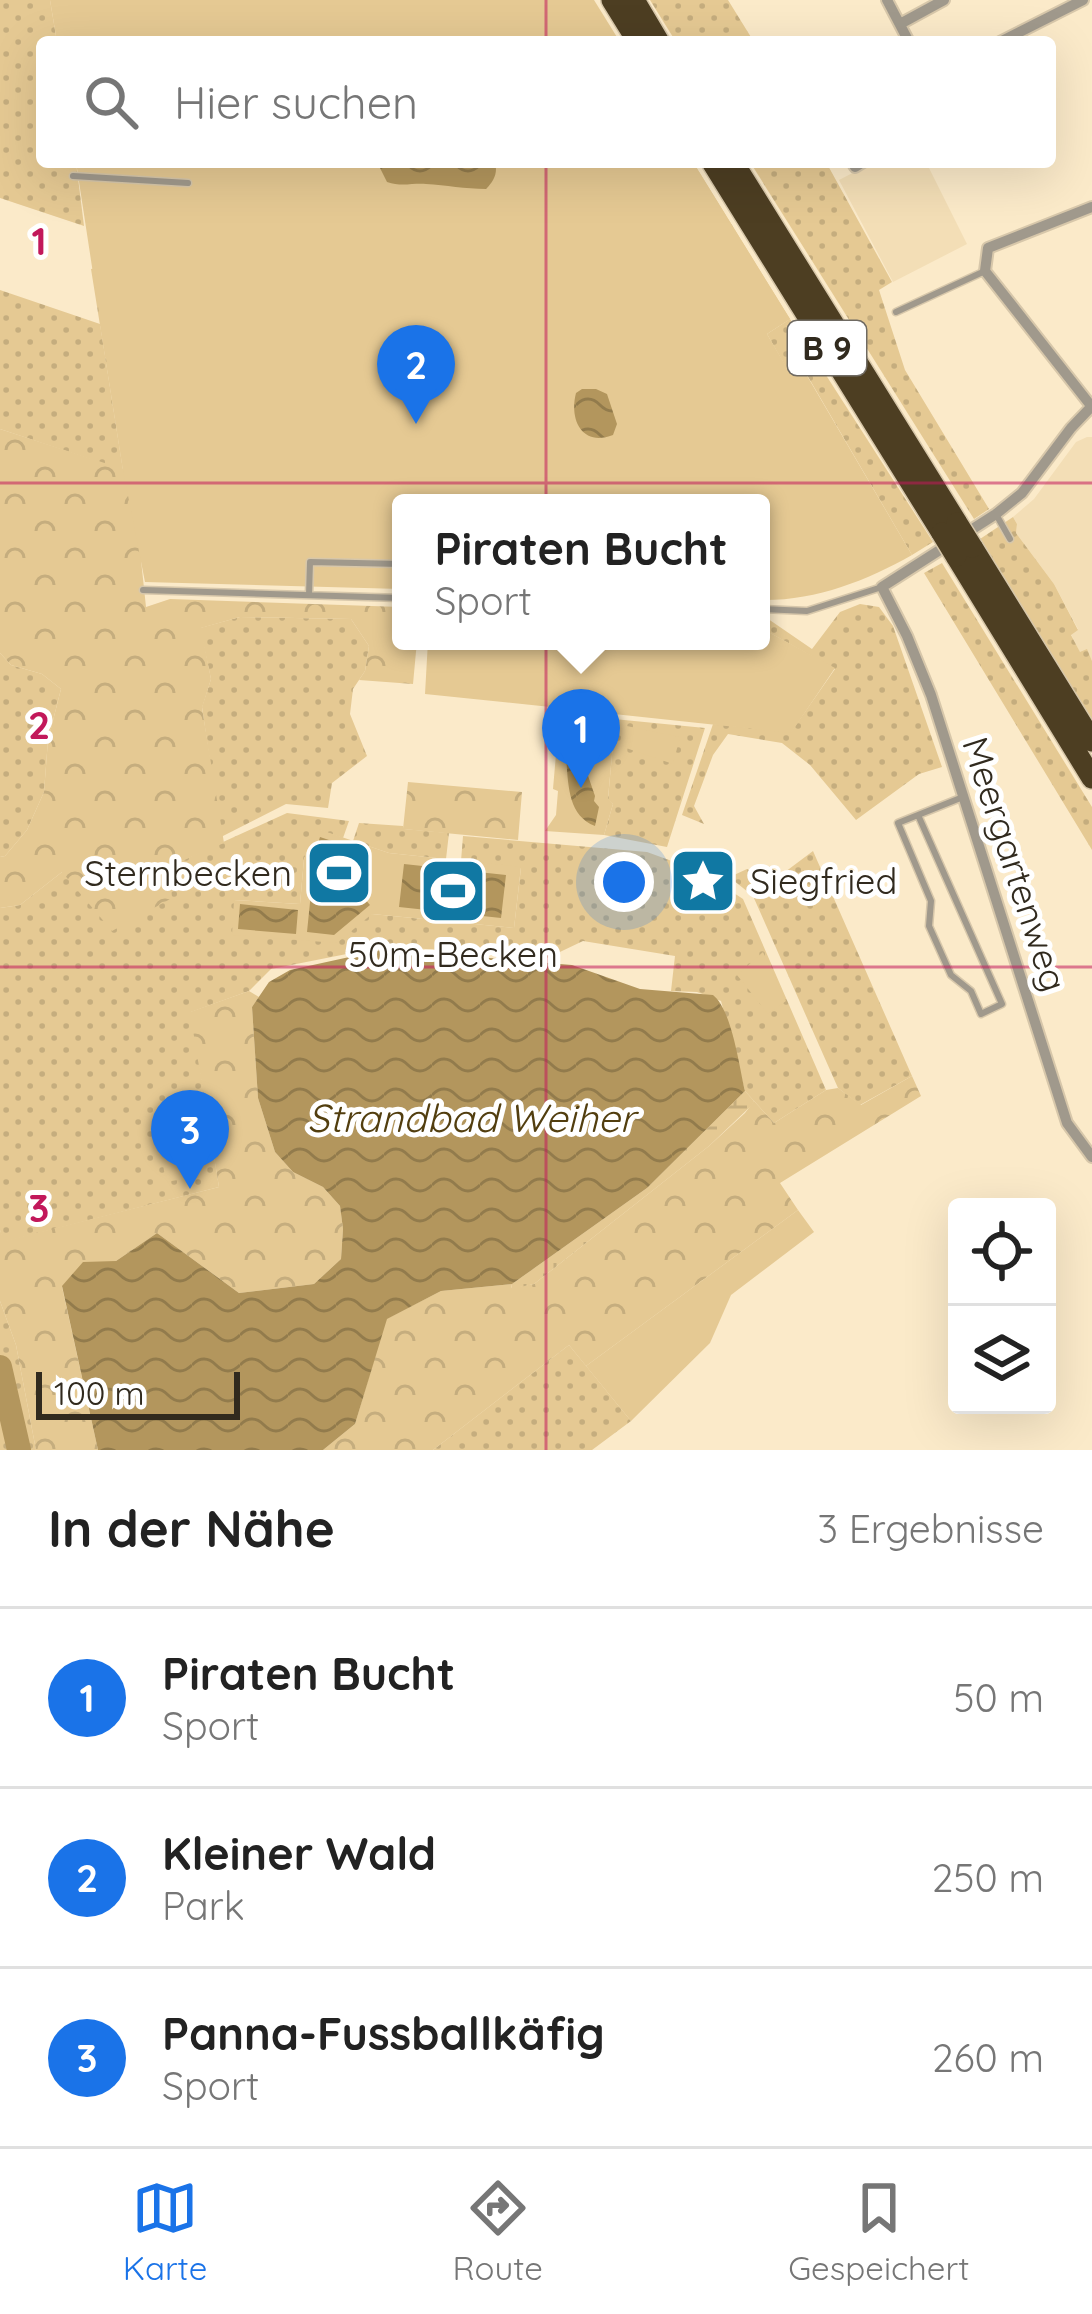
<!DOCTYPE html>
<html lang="de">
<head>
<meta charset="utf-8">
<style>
	:root { --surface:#fff; --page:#f2f2f2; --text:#222; --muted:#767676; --line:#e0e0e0; --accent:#1a73e8 }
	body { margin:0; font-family:Quicksand,sans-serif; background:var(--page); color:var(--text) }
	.controls { position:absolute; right:36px; bottom:36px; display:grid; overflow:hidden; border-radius:12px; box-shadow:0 12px 48px #0002 }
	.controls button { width:108px; height:108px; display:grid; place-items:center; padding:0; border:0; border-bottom:3px solid var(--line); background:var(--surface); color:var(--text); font:60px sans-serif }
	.scale { position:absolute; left:36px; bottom:30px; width:204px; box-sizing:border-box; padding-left:12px; border:6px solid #312a1e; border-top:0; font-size:33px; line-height:42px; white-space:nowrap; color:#312a1e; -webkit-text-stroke:9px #fff; paint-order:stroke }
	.you { position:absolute; left:624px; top:882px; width:42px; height:42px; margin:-30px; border:9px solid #fff; border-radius:50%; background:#1a73e8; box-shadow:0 0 0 18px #1a73e833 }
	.badge { display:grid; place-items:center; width:78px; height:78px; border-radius:50%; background:var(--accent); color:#fff; font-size:39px; font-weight:700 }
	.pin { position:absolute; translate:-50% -99px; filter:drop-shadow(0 3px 6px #0008) }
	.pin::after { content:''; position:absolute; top:63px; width:42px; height:36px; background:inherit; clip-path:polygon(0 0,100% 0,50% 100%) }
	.popup { position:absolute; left:392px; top:494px; width:378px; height:156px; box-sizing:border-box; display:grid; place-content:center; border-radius:12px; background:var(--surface); filter:drop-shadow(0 3px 9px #0005); font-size:39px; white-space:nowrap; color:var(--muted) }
	.popup b { font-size:45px; color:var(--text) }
	.popup::after { content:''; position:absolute; left:50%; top:100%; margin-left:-24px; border:24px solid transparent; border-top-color:var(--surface) }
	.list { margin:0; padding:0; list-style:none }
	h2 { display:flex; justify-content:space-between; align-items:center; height:156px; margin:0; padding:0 48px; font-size:51px }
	h2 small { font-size:39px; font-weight:400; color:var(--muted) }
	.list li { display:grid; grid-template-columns:78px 1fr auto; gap:36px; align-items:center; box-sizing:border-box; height:180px; padding:0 48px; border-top:3px solid var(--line) }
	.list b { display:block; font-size:45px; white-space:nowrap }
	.list p { margin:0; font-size:39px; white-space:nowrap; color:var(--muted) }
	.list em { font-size:39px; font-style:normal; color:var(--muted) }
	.icon { flex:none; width:66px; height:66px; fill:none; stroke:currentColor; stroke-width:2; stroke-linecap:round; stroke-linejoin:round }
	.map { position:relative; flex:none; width:1092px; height:1450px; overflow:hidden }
	.search { position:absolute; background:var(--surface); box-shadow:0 12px 48px #0002; left:36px; right:36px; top:36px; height:132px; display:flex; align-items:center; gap:30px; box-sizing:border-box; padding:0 42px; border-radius:12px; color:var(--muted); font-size:45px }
	.sheet { height:696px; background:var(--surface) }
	nav { display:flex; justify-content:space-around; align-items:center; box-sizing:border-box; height:168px; border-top:3px solid var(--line); background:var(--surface); font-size:33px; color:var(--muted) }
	nav a { display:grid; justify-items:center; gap:6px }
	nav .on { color:var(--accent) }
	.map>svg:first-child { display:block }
	.built { fill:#f3deb6 }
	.grass { fill:url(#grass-dots) }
	.forest { fill:url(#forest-crowns) }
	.wetland { fill:url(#wetland-marsh) }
	.park { fill:#e5c993 }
	.water { fill:url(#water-waves) }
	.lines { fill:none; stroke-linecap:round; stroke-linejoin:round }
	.river { stroke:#b3965d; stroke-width:24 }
	.lane-casing { stroke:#d7c7aa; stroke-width:9 }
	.street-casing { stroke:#d7c7aa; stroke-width:14 }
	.highway-casing { stroke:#d7c7aa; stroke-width:24 }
	.lane { stroke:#a0998c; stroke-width:6 }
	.street { stroke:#a0998c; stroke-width:10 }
	.highway { stroke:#4d3e22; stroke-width:21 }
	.highway-bridge-casing { stroke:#d7c7aa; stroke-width:24; stroke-linecap:butt }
	.highway-bridge { stroke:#4d3e22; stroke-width:21 }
	.grid { fill:none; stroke:#c2185b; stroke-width:3; stroke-opacity:0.55 }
	.labels { text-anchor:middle; stroke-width:10; stroke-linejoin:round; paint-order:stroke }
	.shield { fill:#fff; stroke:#6f6a62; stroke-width:3 }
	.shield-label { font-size:33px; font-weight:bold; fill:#312a1e }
	.street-label { font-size:36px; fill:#312a1e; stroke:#fff }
	.poi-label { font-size:36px; fill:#312a1e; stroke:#fff; text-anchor:end }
	.water-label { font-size:39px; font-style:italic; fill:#523e0f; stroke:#fff }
	.grid-label { font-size:39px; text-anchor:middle; font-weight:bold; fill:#c2185b; stroke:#fff; stroke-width:10; stroke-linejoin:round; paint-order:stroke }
</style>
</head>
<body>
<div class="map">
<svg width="1092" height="1450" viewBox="0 0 1092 1450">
	<defs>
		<pattern id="grass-dots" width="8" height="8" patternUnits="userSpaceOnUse" patternTransform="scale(3)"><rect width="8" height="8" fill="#e5c993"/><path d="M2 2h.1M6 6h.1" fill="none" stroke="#c5ad7e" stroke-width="1.8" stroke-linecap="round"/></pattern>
		<pattern id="forest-crowns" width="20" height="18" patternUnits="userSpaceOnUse" patternTransform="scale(3)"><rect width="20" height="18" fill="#e5c993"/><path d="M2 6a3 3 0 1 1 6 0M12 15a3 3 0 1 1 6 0" fill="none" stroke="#c5ad7e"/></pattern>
		<pattern id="wetland-marsh" width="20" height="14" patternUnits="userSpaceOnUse" patternTransform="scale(3)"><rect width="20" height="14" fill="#e5c993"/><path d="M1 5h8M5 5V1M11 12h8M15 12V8" fill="none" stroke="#c5ad7e"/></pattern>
		<pattern id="water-waves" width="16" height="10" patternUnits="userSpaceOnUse" patternTransform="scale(3)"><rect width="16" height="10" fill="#b3965d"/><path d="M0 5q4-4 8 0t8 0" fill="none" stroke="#927b4c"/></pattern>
	</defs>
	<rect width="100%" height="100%" fill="#fbeac9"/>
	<path class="built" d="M874,162H926L967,244L893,282L839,180Z
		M1087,437H1092V661L1087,650L1080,653L1071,634L1078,629L1054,584L1016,533L1017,524L1013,517L1034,499L1076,442Z"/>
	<path class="grass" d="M0,0H50L57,42H42V162H76L84,226L0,198Z
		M650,0H728L754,42H676Z
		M750,162H826L892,282L879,290L905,370L989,509L974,519Z
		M0,290L100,324L123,470L0,429Z
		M790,319L933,542L912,555L800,363L787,369L767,334Z
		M1013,517L1017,524L1016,533L1054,584L1078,630L1071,635L1080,652L1087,649L1092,661V727L980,539Z
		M942,563L1092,807V850L924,573Z
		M860,604L879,607L893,626L942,767L919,774L856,820L810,765L782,743L728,734L713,755L694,806L704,824L682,815L713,724L791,732L835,669L761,628V614L812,649L840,612Z
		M240,617L351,619L369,646L365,671L353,689L350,714L367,756L332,783L328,808L286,804L221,837L202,707L211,679L200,628Z
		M0,653L11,665L42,674L61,689L48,740L44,792L27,830L5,856L0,857Z
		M614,719L705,728L667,847L604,835L613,804L608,799L613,744L608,729Z
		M287,813L349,821L343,838L316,829L304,859L300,904L235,900L233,935L372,914L514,928L521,868L461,861L463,836L647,852L702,872L743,899L826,1090L774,1123L745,1091L721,1001L697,992L671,991L675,956L583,941L541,961L516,956L387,946L271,969L249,991L191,1012L219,1187L3,1242L0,1230V908L20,905L62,872L168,867Z
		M359,823L403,826L404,829L449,833L446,859L389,853L353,841Z
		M813,851L912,1076L860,1105L838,1088L753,896L733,880L734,875L747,869L761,876L769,866L781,875Z
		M0,1301L16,1345L36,1450H0Z
		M569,1345L631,1421L592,1450H433Z"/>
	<path class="forest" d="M693,162L790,319L691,378L761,503H408L403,497L141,560L146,607L170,599L401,607V641H417L413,684L359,680L365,671L369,646L351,619L240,617L201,628L211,679L202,708L224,843L168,867L172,898L112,931L62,872L20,905L0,908V857L5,856L27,830L44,792L48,740L61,689L42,674L11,665L0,653V429L123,469L91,269Z
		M408,782L522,792L518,840L403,829Z
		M249,991L259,997L252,1007L258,1098L275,1152L293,1172L323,1187L340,1206L343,1229L341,1259L314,1284L239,1293L157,1233L116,1261L62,1287L98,1450H36L16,1345L0,1301V1230L4,1241L219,1187L190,1012Z
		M912,1076L921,1096L780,1183L798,1210L586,1366L569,1345L433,1450H323L355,1424L386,1319L441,1291L512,1284L511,1288L534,1284L709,1146L745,1113L754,1101L774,1123L826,1090L838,1088L861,1105Z"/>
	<path class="wetland" d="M745,1091L754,1101L752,1105L709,1146L534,1284L511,1289L512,1284L647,1188Z"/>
	<path class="park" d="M50,0H594L620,42H57Z
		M76,162H693L790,319L767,334L787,368L799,362L912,555C866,581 815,601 761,600V503H401V589L145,582L123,470Z
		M761,628L835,668L791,733L614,714L608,729L613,744L608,798L613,804L604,835L545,831L556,815L558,791L553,789L560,708L425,694L428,641H761Z
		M622,725L680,737L673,764L620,746Z
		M315,828L389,853L521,867L514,928L372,914L337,943L232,935L234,900L300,904L304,859Z
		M763,952L786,1001L768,1014L737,975Z
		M190,1143L195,1177L166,1182L160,1148Z
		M798,1210L814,1232L731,1295L710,1343L631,1421L586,1366Z"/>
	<path class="water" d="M377,162H495C498,173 494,181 486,189C465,189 446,185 426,184C412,183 401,187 387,182Z
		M582,389H596L607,394L617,424L613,435C582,447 569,420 576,393Z
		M567,739L583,746L582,753L586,755L589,766L585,767L595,796L594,801L599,807L595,826C564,814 569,776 565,747Z
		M320,837L371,854L359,892L370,905L334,935L307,932L315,853Z
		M404,864L506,875L501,918L399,907Z
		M240,904L298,910L296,934L238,929Z
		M386,949L572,965L640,989L713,995C732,1010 739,1066 745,1091L647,1188L512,1284L441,1291L387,1319L355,1424L323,1450H98L62,1286L83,1262L116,1261L157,1233L239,1293L314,1284L341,1259L343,1229L340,1206L323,1187L293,1172L275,1152L258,1098L252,1007L269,982L290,970Z"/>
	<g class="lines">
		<path class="river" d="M0,1367L19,1450"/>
		<g class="lane-casing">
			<path id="lane" d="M73,176L188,183
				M896,312L985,271
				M997,516L1010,539
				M143,590L401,598
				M309,595L310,562L401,564
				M761,609L807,611L882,587
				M918,815L898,823L931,901L929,926L951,975L971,991L981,1014L1002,1004L918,815L963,797"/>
		</g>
		<g class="street-casing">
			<path id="street" d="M887,0L909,42
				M900,24L944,0
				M1000,42L1083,0
				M852,162L855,167L863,162
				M1092,207L988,248L985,271L1092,407
				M1092,406L1071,428L1022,493L996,514L882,587L907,636L931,695L1067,1123L1092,1157"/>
		</g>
		<g class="highway-casing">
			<path id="highway" d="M612,0L638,42
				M634,0L659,42
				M712,162L942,533
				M733,162L957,523
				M972,547L1092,741
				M956,556L1092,778"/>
		</g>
		<use href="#lane" class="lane"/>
		<use href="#street" class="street"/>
		<use href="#highway" class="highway"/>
		<g class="highway-bridge-casing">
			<path id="highway-bridge" d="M957,523L972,547
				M942,533L956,556"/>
		</g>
		<use href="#highway-bridge" class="highway-bridge"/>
	</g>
	<path class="grid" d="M546,0V42M546,162V1450M0,483H1092M0,967H1092"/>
	<defs>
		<g id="stadium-square" transform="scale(3.45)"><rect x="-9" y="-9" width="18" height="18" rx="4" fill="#1078a3" stroke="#fff"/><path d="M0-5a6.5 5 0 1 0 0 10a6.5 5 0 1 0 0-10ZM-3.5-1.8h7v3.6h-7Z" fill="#fff"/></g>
		<g id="sight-square" transform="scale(3.45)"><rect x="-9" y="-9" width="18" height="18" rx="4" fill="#1078a3" stroke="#fff"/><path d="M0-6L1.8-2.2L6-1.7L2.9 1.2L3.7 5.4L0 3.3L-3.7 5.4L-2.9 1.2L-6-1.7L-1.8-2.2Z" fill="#fff"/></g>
	</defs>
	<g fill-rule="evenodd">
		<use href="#stadium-square" x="339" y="873"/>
		<use href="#sight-square" x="703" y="881"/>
		<use href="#stadium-square" x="453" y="891"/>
	</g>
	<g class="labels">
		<rect class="shield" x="788" y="321" width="78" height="54" rx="9"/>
		<g class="shield-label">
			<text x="827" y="360">B 9</text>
		</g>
		<g class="street-label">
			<text transform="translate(1015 864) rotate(72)" y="13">Meergartenweg</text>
		</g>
		<g class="poi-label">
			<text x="292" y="886">Sternbecken</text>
			<text x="750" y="894" text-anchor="start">Siegfried</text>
			<text x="453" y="967" text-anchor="middle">50m-Becken</text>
		</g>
		<g class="water-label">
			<text x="471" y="1132">Strandbad Weiher</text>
		</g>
	</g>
	<g class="grid-label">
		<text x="39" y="255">1</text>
		<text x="39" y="739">2</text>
		<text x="39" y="1222">3</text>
	</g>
</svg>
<div class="controls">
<button><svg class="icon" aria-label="locate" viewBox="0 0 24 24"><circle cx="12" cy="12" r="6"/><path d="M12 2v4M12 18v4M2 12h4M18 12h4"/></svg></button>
<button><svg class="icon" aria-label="layers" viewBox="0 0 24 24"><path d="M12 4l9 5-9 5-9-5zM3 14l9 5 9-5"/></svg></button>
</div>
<div class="scale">100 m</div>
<div class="you"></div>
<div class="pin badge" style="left:581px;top:788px">1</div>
<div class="popup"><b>Piraten Bucht</b>Sport</div>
<div class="pin badge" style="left:416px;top:424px">2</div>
<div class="pin badge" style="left:190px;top:1189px">3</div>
<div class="search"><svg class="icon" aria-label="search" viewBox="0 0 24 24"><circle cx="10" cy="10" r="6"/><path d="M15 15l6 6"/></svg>Hier suchen</div>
</div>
<section class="sheet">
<h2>In der Nähe<small>3 Ergebnisse</small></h2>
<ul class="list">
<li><span class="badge">1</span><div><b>Piraten Bucht</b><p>Sport</p></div><em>50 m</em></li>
<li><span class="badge">2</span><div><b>Kleiner Wald</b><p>Park</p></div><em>250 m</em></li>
<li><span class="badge">3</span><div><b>Panna-Fussballkäfig</b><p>Sport</p></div><em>260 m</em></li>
</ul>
</section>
<nav>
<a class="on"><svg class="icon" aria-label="map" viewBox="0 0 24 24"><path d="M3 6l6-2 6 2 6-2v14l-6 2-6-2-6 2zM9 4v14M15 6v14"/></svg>Karte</a>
<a><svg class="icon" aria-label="directions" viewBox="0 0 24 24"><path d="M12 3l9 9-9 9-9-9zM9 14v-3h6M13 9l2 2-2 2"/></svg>Route</a>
<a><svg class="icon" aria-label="saved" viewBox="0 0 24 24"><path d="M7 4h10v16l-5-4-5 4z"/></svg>Gespeichert</a>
</nav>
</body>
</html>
